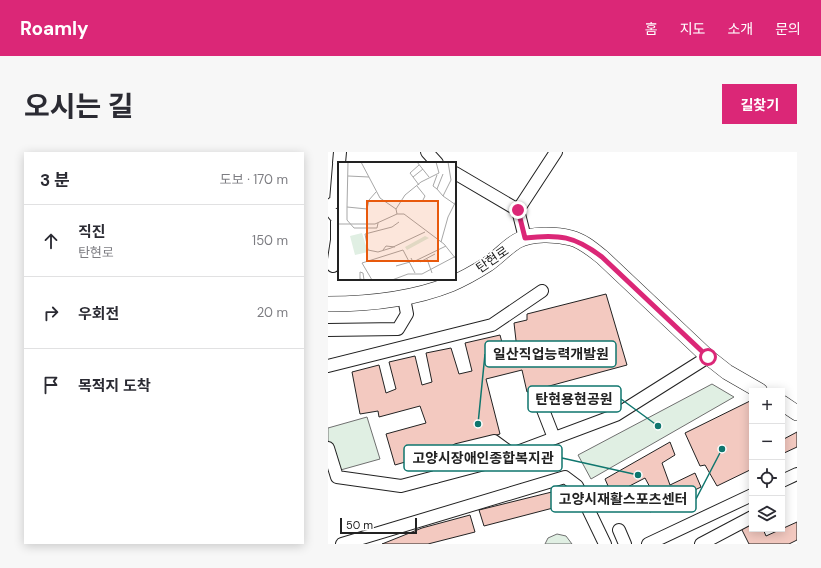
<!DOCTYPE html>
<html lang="ko">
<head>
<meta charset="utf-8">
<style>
	:root { --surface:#fff; --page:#f7f7f7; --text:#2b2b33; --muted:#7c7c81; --line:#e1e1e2; --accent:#db2777 }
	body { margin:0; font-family:"DM Sans","Noto Sans KR",sans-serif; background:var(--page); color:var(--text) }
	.controls { position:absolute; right:12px; bottom:12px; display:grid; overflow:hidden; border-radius:0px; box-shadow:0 2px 10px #0003 }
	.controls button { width:36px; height:36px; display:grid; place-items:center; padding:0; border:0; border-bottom:1px solid var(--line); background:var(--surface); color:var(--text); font:20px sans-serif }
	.scale { position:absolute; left:12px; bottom:10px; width:77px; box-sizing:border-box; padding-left:4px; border:2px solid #222; border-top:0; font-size:11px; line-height:14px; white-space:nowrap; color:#222; -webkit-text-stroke:3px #fff; paint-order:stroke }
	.stop { position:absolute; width:12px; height:12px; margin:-9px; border:3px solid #db2777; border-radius:50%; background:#fff }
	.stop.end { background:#db2777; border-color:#fff; box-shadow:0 1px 4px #0008 }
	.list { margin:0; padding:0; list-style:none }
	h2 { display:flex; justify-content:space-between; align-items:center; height:52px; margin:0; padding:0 16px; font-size:17px }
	h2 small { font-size:13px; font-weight:400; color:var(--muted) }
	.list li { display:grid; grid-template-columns:26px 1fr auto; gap:12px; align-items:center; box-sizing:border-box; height:72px; padding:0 16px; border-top:1px solid var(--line) }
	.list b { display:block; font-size:15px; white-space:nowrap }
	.list p { margin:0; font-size:13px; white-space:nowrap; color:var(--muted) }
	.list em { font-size:13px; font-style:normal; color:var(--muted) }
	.icon { flex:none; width:22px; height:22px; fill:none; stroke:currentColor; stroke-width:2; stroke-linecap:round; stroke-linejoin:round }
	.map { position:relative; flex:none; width:469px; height:392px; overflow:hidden; border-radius:0px }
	header { display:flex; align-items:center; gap:24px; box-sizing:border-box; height:56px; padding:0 20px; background:var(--accent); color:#fff }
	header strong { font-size:19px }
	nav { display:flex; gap:22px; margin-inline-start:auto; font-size:14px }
	.intro { display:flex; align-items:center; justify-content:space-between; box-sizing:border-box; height:96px; padding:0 24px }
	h1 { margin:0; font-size:28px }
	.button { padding:10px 18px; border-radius:0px; background:var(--accent); color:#fff; font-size:14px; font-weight:700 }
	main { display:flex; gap:24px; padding:0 24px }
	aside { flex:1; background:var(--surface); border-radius:0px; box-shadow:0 2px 10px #0003 }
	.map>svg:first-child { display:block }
	.green { fill:#e0efe3; stroke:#6f6f6f }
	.building { fill:#f3c9c0; stroke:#222 }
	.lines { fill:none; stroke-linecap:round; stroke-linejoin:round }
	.minor-casing { stroke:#222; stroke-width:14 }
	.major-casing { stroke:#222; stroke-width:16 }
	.minor { stroke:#fff; stroke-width:12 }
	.major { stroke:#fff; stroke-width:15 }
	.route { stroke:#db2777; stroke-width:5 }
	.labels { text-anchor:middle; stroke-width:3; stroke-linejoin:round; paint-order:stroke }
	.street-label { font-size:13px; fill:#222; stroke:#fff }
	.inset-road { fill:none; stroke:#a7a7a7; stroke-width:1 }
	.view { fill:#e8590c; fill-opacity:0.15; stroke:#e8590c; stroke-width:2 }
	.inset-edge { fill:none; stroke:#222; stroke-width:2 }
	.leader { fill:none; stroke:#0f766e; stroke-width:1.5 }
	.callout-dot { fill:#0f766e; stroke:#fff; stroke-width:1.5 }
	.callout { fill:#fff; stroke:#0f766e; stroke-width:1.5 }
	.callout-label { font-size:14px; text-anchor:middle; font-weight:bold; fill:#222 }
</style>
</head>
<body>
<header>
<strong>Roamly</strong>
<nav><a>홈</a><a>지도</a><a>소개</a><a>문의</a></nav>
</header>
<div class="intro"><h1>오시는 길</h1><a class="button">길찾기</a></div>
<main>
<aside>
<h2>3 분<small>도보 · 170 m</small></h2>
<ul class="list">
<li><svg class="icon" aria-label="ahead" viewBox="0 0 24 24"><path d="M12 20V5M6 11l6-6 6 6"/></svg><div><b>직진</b><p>탄현로</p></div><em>150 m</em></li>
<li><svg class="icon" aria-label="right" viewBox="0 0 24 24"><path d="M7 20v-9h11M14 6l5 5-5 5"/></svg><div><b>우회전</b></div><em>20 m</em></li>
<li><svg class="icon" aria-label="arrive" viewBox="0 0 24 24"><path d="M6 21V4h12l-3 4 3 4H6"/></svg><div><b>목적지 도착</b></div></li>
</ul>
</aside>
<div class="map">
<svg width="469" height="392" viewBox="0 0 469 392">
	<rect width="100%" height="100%" fill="#fff"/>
	<path class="green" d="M384,232L406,245L263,327L250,303Z
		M39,265L52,307L9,319L0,288V276Z
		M229,382L238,384L244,392H217L220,386Z"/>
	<path class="building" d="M278,142L299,213L199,240L194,218L158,227L172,282L67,313L58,282L98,271L92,254L51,265L50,259L32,262L24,220L51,213L58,241L68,237L61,210L87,204L94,233L104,230L98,201L123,196L131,222L144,219L137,191L172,183L179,209L190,206L186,171L199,168V162Z
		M424,248V317L389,334L377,313L372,314L357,281Z
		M469,280V295L454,302V288Z
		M342,290L347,303L334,311L342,333L367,321L373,335L322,360L317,343L324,339L317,326L284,343L277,327Z
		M244,335L248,350L156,374L151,358Z
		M142,363L147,380L100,392H54L94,376Z
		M469,370V388L461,392H421L413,376L424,371V377H435L438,384Z"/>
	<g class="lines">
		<g class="minor-casing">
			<path id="minor" d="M99,0L109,11
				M11,11L12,0
				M127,21L190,58
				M0,55L9,66V88L5,114
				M0,55L8,49L11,13
				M197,86L190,58L228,0
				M0,178L70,177L79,162L76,146
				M0,214L164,173L214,139
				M210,245L226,286
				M0,296L9,325L73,334L160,311L288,263L380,205
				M108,325L129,298L166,289L184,302
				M454,329L469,322
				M291,378L297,392
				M14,392L237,325L249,334L277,392
				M320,392L424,343
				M373,392L424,365"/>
		</g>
		<g class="major-casing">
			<path id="major" d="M0,152C42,152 83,148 123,132C135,127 149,119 160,112C170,105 179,95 189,89C203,81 228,82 243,86C255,89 265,98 274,105L380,205L399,220L432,239
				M454,251L469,261"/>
		</g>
		<use href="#minor" class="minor"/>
		<use href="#major" class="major"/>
	</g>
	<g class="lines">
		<path class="route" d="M190,58L197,86C231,82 247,84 274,105L380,205"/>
	</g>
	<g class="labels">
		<g class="street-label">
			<text transform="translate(164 107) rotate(-34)" y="5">탄현로</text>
		</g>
	</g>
	<g transform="translate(10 10)">
		<rect width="118" height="118" fill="#fff"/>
		<path d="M24,71L30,90L17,93L12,74ZM87,74L91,76L69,88L67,85Z" fill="#e0efe3"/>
		<path class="inset-road" d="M23,0L42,36L58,47M79,0L91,15M110,0L113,18L105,34L118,43M99,13L95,24L99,27M10,14L31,15M75,15L85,7M81,23L72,11L81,3M79,24L87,34L85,38M38,30L31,38L29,47L9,45V58L16,66H39L40,61M105,34L99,27L105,12M9,45L10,0M59,52L58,47L67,33L83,20L101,11L98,0M0,58V88M61,60L54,65L27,72L30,88L40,90L53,86L87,70M0,62H37L59,52H66L106,82L118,97M103,80L110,55L118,39M0,88V116M45,88L48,84L57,85M73,96L75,100L108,84M89,97L94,111M82,100L97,92M58,104L72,100M26,118L25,111L22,110V117L27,118M34,118L24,101L65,88L77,111M54,118L70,112H84L118,94"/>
		<path class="view" d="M29,39H100V99H29Z"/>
		<rect width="118" height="118" class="inset-edge"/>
	</g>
	<path class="leader" d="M150 272L157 202M330 274L293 247M310 323L234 306M394 297L368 347"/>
	<g class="callout-dot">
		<circle cx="150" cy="272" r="4"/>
		<circle cx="330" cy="274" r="4"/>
		<circle cx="310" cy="323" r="4"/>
		<circle cx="394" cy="297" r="4"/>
	</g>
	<g class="callout">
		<rect x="157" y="189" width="131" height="26" rx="4"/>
		<rect x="200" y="234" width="93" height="26" rx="4"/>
		<rect x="76" y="293" width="158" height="26" rx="4"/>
		<rect x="223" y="334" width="145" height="26" rx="4"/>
	</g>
	<g class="callout-label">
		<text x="223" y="207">일산직업능력개발원</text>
		<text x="246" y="252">탄현용현공원</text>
		<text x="155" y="311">고양시장애인종합복지관</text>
		<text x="295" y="352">고양시재활스포츠센터</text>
	</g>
</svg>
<div class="controls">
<button>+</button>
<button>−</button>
<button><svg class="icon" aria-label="locate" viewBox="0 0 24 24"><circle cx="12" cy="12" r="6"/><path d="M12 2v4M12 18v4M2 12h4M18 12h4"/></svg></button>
<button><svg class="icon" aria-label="layers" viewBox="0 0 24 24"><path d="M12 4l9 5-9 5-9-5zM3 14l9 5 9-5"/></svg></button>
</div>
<div class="scale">50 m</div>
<div class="stop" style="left:380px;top:205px"></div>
<div class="stop end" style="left:190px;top:58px"></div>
</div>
</main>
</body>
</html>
